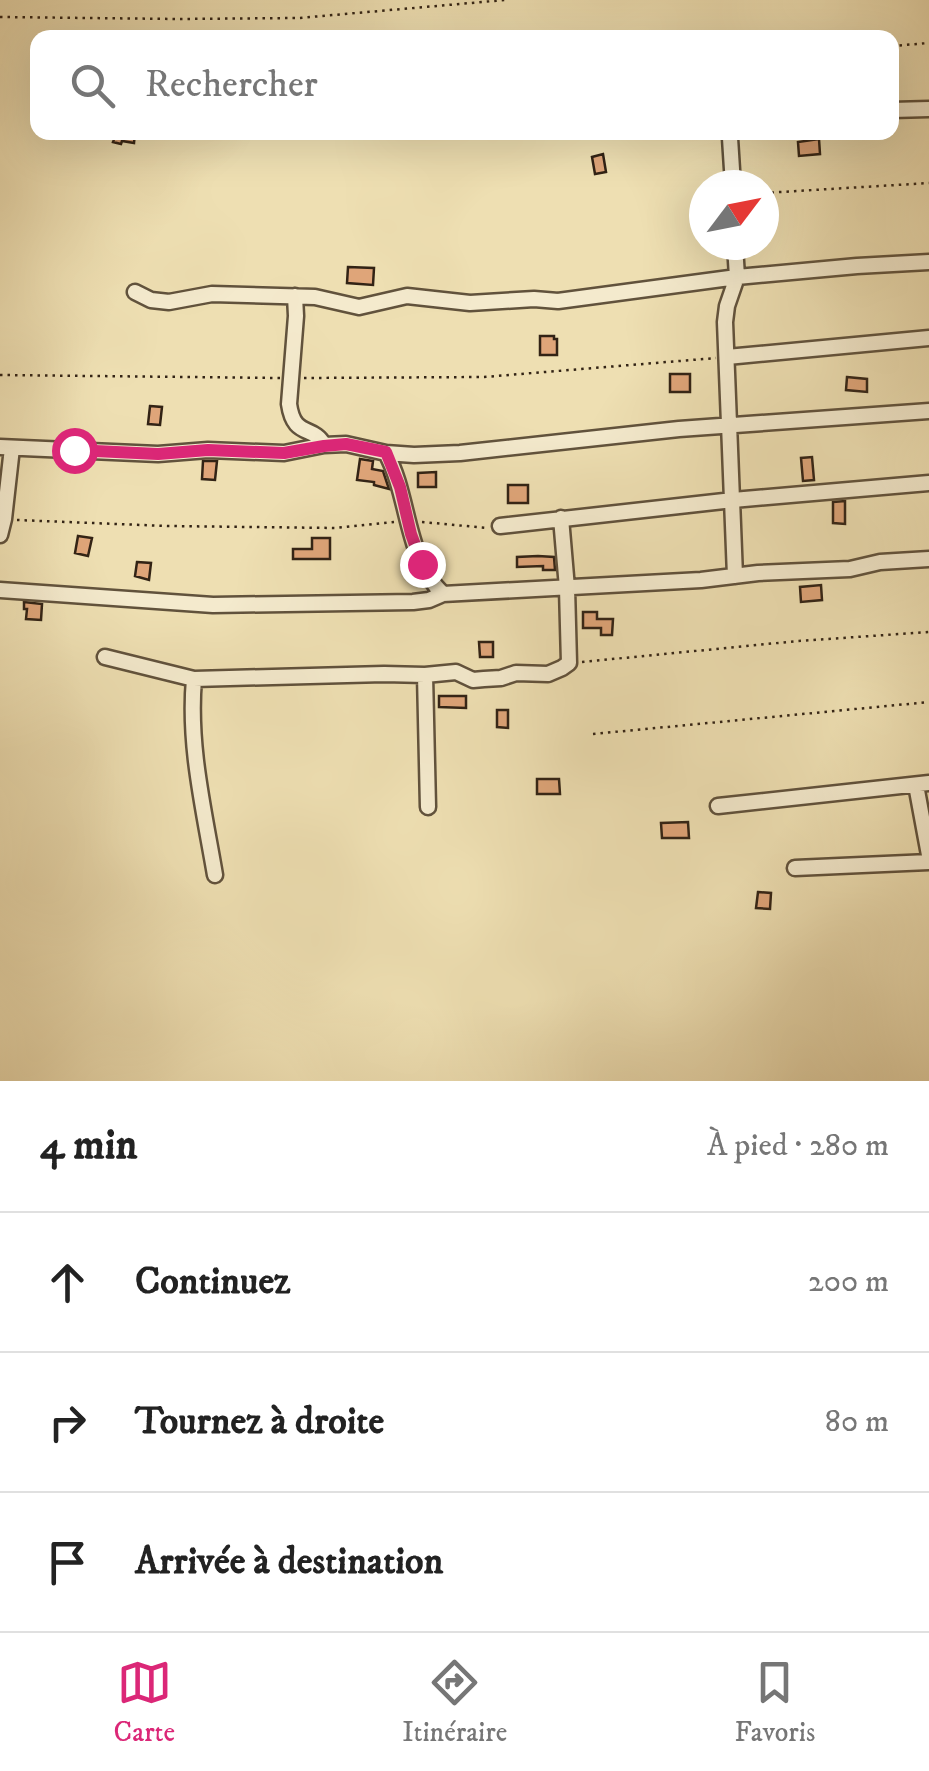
<!DOCTYPE html>
<html lang="fr">
<head>
<meta charset="utf-8">
<style>
	:root { --surface:#fff; --page:#f2f2f2; --text:#222; --muted:#767676; --line:#e0e0e0; --accent:#db2777 }
	body { margin:0; font-family:"IM FELL DW Pica",serif; background:var(--page); color:var(--text) }
	.compass { position:absolute; left:689px; top:170px; width:90px; height:90px; border-radius:50%; background:var(--surface); box-shadow:0 10px 40px #0002; rotate:58deg }
	.stop { position:absolute; width:30px; height:30px; margin:-22px; border:8px solid #db2777; border-radius:50%; background:#fff }
	.stop.end { background:#db2777; border-color:#fff; box-shadow:0 2px 10px #0008 }
	.list { margin:0; padding:0; list-style:none }
	h2 { display:flex; justify-content:space-between; align-items:center; height:130px; margin:0; padding:0 40px; font-size:42px }
	h2 small { font-size:32px; font-weight:400; color:var(--muted) }
	.list li { display:grid; grid-template-columns:65px 1fr auto; gap:30px; align-items:center; box-sizing:border-box; height:140px; padding:0 40px; border-top:2px solid var(--line) }
	.list b { display:block; font-size:38px; white-space:nowrap }
	.list em { font-size:32px; font-style:normal; color:var(--muted) }
	.icon { flex:none; width:55px; height:55px; fill:none; stroke:currentColor; stroke-width:2; stroke-linecap:round; stroke-linejoin:round }
	.map { position:relative; flex:none; width:929px; height:1081px; overflow:hidden }
	.search { position:absolute; background:var(--surface); box-shadow:0 10px 40px #0002; left:30px; right:30px; top:30px; height:110px; display:flex; align-items:center; gap:25px; box-sizing:border-box; padding:0 35px; border-radius:20px; color:var(--muted); font-size:38px }
	.sheet { height:550px; background:var(--surface) }
	nav { display:flex; justify-content:space-around; align-items:center; box-sizing:border-box; height:140px; border-top:2px solid var(--line); background:var(--surface); font-size:28px; color:var(--muted) }
	nav a { display:grid; justify-items:center; gap:5px }
	nav .on { color:var(--accent) }
	.map>svg:first-child { display:block }
	.building { fill:#dfa579; stroke:#322315; stroke-width:2.5 }
	.lines { fill:none; stroke-linecap:round; stroke-linejoin:round }
	.minor-casing { stroke:#61523c; stroke-width:19 }
	.path { stroke:#322315; stroke-width:2.5; stroke-dasharray:2.5 5; stroke-linecap:butt }
	.minor { stroke:#f4eacd; stroke-width:14 }
	.route { stroke:#db2777; stroke-width:12 }
</style>
</head>
<body>
<div class="map">
<svg width="929" height="1081" viewBox="0 0 929 1081">
	<rect width="100%" height="100%" fill="#eedfb2"/>
	<filter id="stains"><feTurbulence type="fractalNoise" baseFrequency=".002" numOctaves="4"/><feColorMatrix values="0 0 0 0 .2 0 0 0 0 .09 0 0 0 0 .02 0 0 0 .5 -.17"/></filter>
	<radialGradient id="worn" r=".72"><stop offset=".6" stop-color="#630" stop-opacity="0"/><stop offset="1" stop-color="#630" stop-opacity=".3"/></radialGradient>
	<path class="building" d="M100,132H135L134,143L122,141L121,144L113,142L114,139L100,137Z
		M819,139L820,154L799,156L798,142Z
		M603,154L606,172L595,174L592,157Z
		M348,267L374,268L373,285L347,283Z
		M540,336H554V339H557V355H540Z
		M670,374H690V392H670Z
		M847,377L867,379V392L846,390Z
		M150,406L162,407L160,425L148,424Z
		M812,457L814,480L803,481L801,458Z
		M360,459L373,461L372,469L383,471L389,489L374,485V482L357,480Z
		M203,461H217L215,480L202,479Z
		M436,472V487H418V473Z
		M508,485H528V503H508Z
		M845,501V524L833,523V502Z
		M78,536L92,538L88,556L75,553Z
		M312,538H330V559H293V549H312Z
		M538,556L554,557L555,570H543V566L517,567V557Z
		M137,562L151,563L149,580L135,576Z
		M821,585L822,600L801,602L800,587Z
		M24,602L42,604L41,620L26,619L27,609H24Z
		M583,612H597V619H613L612,635H601V628H583Z
		M479,642H493V657H480Z
		M439,696H466V708L439,707Z
		M497,710H508V728L497,727Z
		M537,779H559L560,794H537Z
		M688,822L689,838H662L661,823Z
		M758,892L771,893L770,909L756,908Z"/>
	<g class="lines">
		<g class="minor-casing">
			<path id="minor" d="M892,110L929,109
				M730,138L733,185
				M135,292L151,300L169,302L212,294L315,297L359,307L407,296L470,303L534,299L558,301L737,277L857,266L929,262
				M295,296L296,316L289,404C294,439 313,424 324,445
				M727,357L929,338
				M0,447L158,454L208,450L284,453L324,445L346,444L386,453L414,455L460,453L679,429L929,411
				M386,453C410,497 405,558 443,594
				M500,526L733,500L929,483
				M0,535L4,519L12,448
				M735,576L725,322L727,306L737,277L735,245
				M0,590L213,605L413,602L429,600L443,594L701,580L758,573L850,569L880,562L929,559
				M105,657L194,679L384,674L425,675L456,672L473,680L484,679L501,678L516,673L548,674L562,668L569,663L567,588L561,518
				M425,675L428,807
				M194,679C188,745 204,810 215,875
				M916,785L929,855
				M718,806L929,783
				M795,868L929,862"/>
		</g>
		<path class="path" d="M0,17L176,19L299,18L505,0
			M892,46L929,43
			M764,193L929,183
			M0,375L281,378
			M304,378L484,377L716,358
			M17,520L167,526L335,528L394,522
			M422,522L488,528
			M582,662L798,641L929,632
			M593,734L929,702"/>
		<use href="#minor" class="minor"/>
	</g>
	<g class="lines">
		<path class="route" d="M74,450L158,454L208,450L284,453L324,446L346,444L386,452L400,487L411,534L422,564"/>
	</g>
	<rect width="100%" height="100%" filter="url(#stains)"/>
	<rect width="100%" height="100%" fill="url(#worn)"/>
</svg>
<svg class="compass" viewBox="-18 -18 36 36"><path d="M0-13l5 13h-10z" fill="#e53935"/><path d="M0 13l5-13h-10z" fill="#767676"/></svg>
<div class="stop" style="left:74px;top:450px"></div>
<div class="stop end" style="left:422px;top:564px"></div>
<div class="search"><svg class="icon" aria-label="search" viewBox="0 0 24 24"><circle cx="10" cy="10" r="6"/><path d="M15 15l6 6"/></svg>Rechercher</div>
</div>
<section class="sheet">
<h2>4 min<small>À pied · 280 m</small></h2>
<ul class="list">
<li><svg class="icon" aria-label="ahead" viewBox="0 0 24 24"><path d="M12 20V5M6 11l6-6 6 6"/></svg><div><b>Continuez</b></div><em>200 m</em></li>
<li><svg class="icon" aria-label="right" viewBox="0 0 24 24"><path d="M7 20v-9h11M14 6l5 5-5 5"/></svg><div><b>Tournez à droite</b></div><em>80 m</em></li>
<li><svg class="icon" aria-label="arrive" viewBox="0 0 24 24"><path d="M6 21V4h12l-3 4 3 4H6"/></svg><div><b>Arrivée à destination</b></div></li>
</ul>
</section>
<nav>
<a class="on"><svg class="icon" aria-label="map" viewBox="0 0 24 24"><path d="M3 6l6-2 6 2 6-2v14l-6 2-6-2-6 2zM9 4v14M15 6v14"/></svg>Carte</a>
<a><svg class="icon" aria-label="directions" viewBox="0 0 24 24"><path d="M12 3l9 9-9 9-9-9zM9 14v-3h6M13 9l2 2-2 2"/></svg>Itinéraire</a>
<a><svg class="icon" aria-label="saved" viewBox="0 0 24 24"><path d="M7 4h10v16l-5-4-5 4z"/></svg>Favoris</a>
</nav>
</body>
</html>
